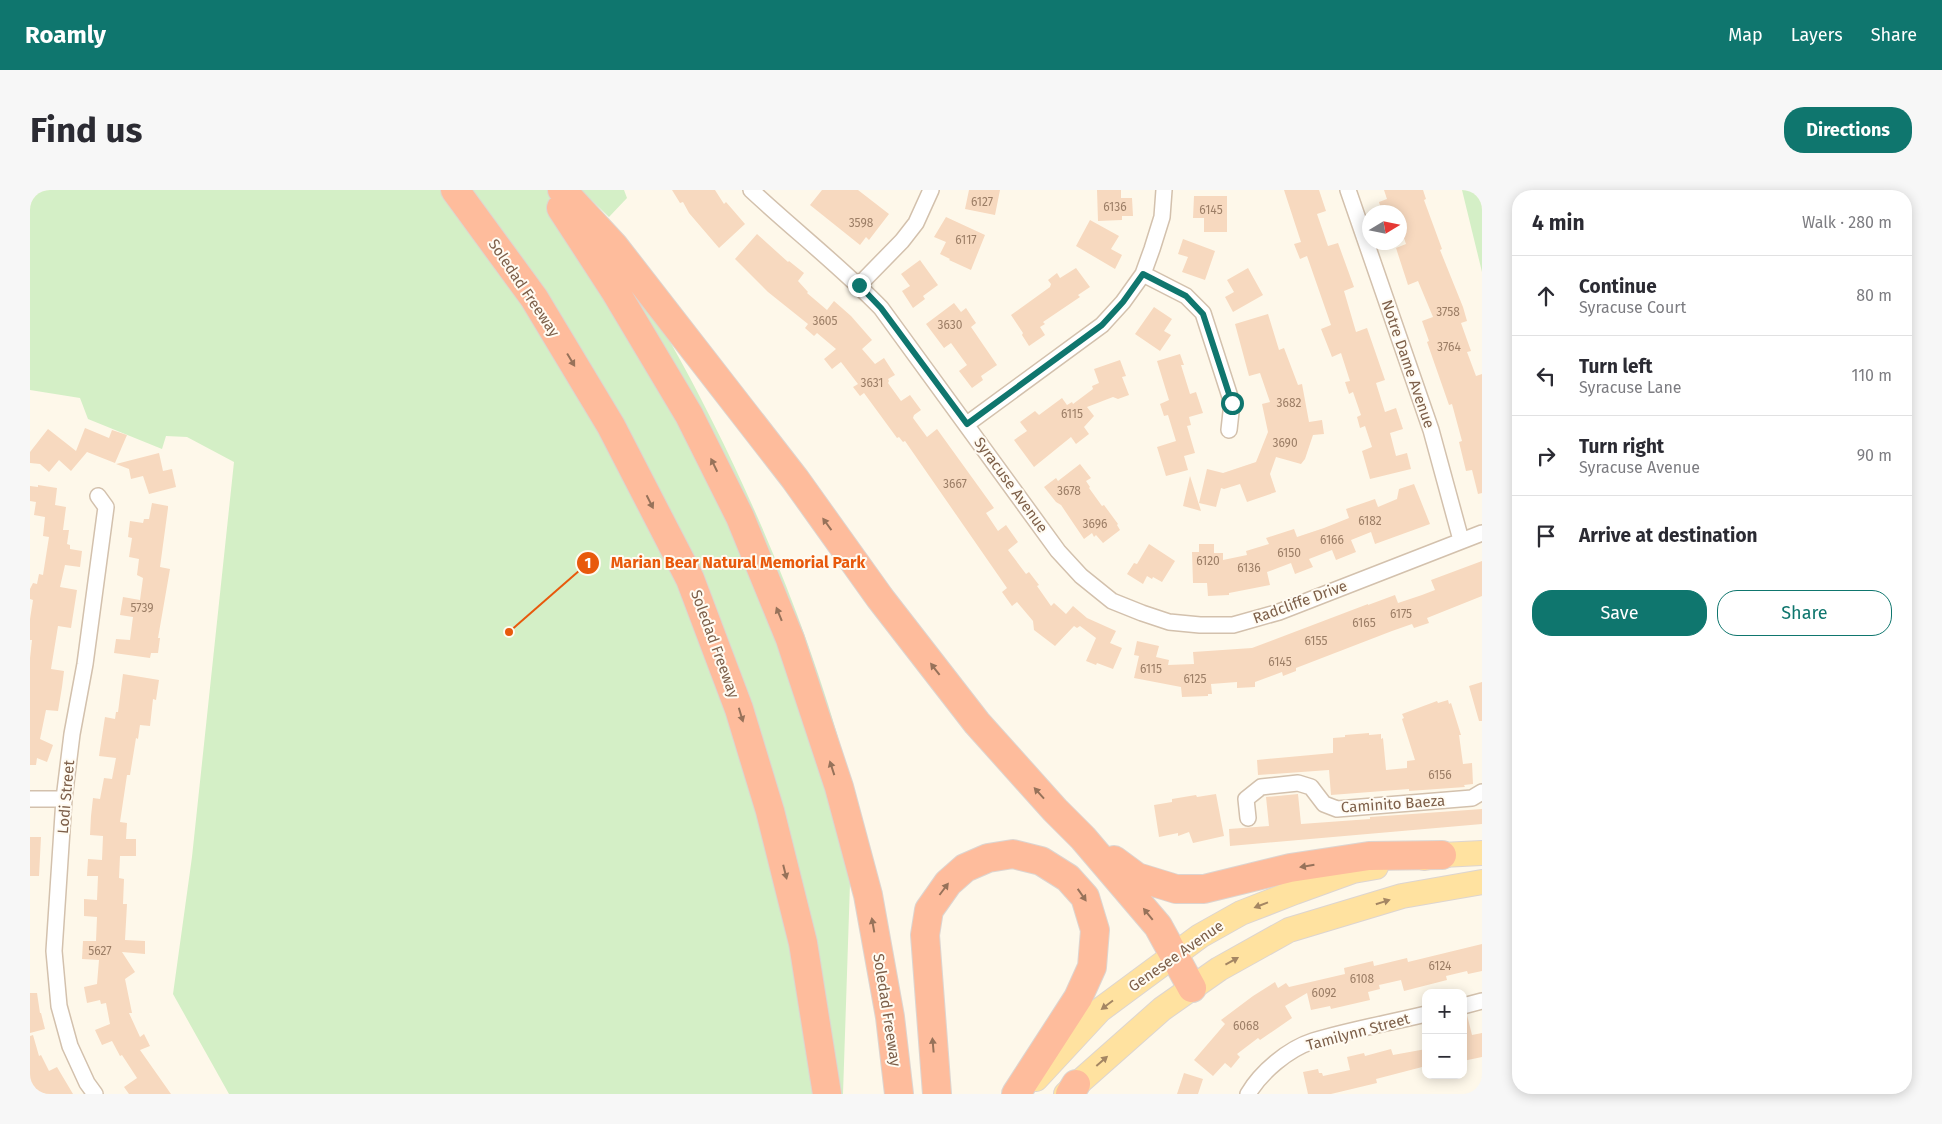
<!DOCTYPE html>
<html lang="en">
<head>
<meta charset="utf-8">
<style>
	:root { --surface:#fff; --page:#f7f7f7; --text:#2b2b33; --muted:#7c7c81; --line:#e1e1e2; --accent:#0f766e }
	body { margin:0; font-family:"Fira Sans",sans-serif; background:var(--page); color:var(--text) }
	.controls { position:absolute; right:15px; bottom:15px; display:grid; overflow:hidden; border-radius:10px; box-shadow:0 2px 12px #0003 }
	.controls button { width:45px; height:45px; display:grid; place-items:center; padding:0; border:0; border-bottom:1px solid var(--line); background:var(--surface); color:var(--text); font:25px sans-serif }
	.compass { position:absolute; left:1332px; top:15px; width:45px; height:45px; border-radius:50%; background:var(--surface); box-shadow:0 2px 12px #0003; rotate:80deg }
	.stop { position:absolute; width:15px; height:15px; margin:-11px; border:4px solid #0f766e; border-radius:50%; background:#fff }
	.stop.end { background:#0f766e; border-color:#fff; box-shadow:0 1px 5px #0008 }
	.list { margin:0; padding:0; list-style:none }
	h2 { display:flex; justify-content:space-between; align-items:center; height:65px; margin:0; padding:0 20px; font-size:21px }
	h2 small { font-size:16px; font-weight:400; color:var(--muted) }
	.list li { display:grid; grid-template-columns:32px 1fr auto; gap:15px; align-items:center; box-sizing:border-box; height:80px; padding:0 20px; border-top:1px solid var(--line) }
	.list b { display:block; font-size:19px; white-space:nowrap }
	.list p { margin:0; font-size:16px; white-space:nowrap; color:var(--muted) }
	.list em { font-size:16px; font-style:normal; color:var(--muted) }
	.actions { display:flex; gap:10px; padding:15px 20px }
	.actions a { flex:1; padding:11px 0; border:1px solid var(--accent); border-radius:20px; text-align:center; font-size:18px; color:var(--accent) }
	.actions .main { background:var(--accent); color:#fff }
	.icon { flex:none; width:28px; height:28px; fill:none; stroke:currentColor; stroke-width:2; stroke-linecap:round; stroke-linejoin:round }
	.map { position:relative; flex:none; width:1452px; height:904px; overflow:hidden; border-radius:20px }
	header { display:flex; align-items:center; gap:30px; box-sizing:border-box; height:70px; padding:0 25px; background:var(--accent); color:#fff }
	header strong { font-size:24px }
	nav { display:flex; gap:28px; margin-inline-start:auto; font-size:18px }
	.intro { display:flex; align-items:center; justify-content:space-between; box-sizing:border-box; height:120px; padding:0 30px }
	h1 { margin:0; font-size:35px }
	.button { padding:12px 22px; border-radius:20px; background:var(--accent); color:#fff; font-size:18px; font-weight:700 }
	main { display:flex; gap:30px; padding:0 30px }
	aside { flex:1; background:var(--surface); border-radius:20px; box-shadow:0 2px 12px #0003 }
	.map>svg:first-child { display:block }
	.green { fill:#d4efc6 }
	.building { fill:#f7d9bf }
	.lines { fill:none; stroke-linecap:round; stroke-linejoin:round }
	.street-casing { stroke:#d3c1ad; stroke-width:18 }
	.primary-casing { stroke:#ddd5d0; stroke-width:26 }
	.highway-casing { stroke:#ddd5d0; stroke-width:30 }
	.street { stroke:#fff; stroke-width:15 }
	.primary { stroke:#ffe2a0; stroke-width:24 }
	.highway { stroke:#febc9c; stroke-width:28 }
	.oneway { fill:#97725a }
	.oneway2 { fill:#a48663 }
	.route { stroke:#0f766e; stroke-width:6 }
	.labels { text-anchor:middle; stroke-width:4; stroke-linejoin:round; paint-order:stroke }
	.number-label { font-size:12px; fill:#9c7e66 }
	.street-label { font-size:15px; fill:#7d5f49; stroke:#fffbf2 }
	.leader { fill:none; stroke:#e8590c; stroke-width:2 }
	.callout-dot { fill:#e8590c; stroke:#fffbf2; stroke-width:2 }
	.mark-label { font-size:15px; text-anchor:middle; font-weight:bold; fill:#fff }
	.callout-label { font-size:16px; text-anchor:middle; font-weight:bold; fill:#e8590c; stroke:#fffbf2; stroke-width:4; stroke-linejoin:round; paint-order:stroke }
</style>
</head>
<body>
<header>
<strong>Roamly</strong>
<nav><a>Map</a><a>Layers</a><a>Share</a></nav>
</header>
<div class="intro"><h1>Find us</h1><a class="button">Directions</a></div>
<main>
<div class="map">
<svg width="1452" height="904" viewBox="0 0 1452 904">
	<rect width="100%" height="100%" fill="#fef8ea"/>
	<path class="green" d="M0,0H546C578,49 609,97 638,148C716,286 785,449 823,603L813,904H199L143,804L162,667L204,272L157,247L136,246L132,259L58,229L50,208L0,200Z
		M551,0H594L597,8L579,27Z
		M1432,0H1452V82Z"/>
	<path class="building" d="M642,0H685L694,14L696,12L715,34L689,58L659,23L653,12L650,13Z
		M792,0H828L859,24L839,50L836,47L830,55L780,15Z
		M939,0H970L965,25L935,19Z
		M1067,0H1091V8H1102L1103,26H1092V30L1068,31Z
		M1254,0H1289L1296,21L1287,24L1298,56L1308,53L1324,97L1314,101L1326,142L1337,138L1355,190L1346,193L1355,222L1366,218L1373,239L1360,243L1366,266L1377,263L1381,279L1340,289L1332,261L1342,257L1335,236L1330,238L1327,227L1331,225L1323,202L1319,204L1315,192L1320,191L1311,163L1302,167L1291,139L1301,135L1277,66L1270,69L1264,54L1271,52Z
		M1354,0H1393L1396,9L1394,10L1412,59L1410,60L1433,117L1437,131L1431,133L1441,161L1437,162L1446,186L1452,184V303L1448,304L1442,280L1436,281L1429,252L1432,251L1422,214L1419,215L1397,152L1399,151L1392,131L1403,127L1388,91L1378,95L1366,58L1376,54L1370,36V22H1352L1349,12L1357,9Z
		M1164,6H1197V42H1174V28H1163Z
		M916,27L955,45L941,80L919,70L920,69L910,64L916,52L904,47Z
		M1060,30L1089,46L1081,59L1092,65L1085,79L1046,56Z
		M727,44L758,72L759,71L774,83L768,91L778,102L777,103L797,120L804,111L821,126L842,150L832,159L845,174L854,168L865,185L858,189L859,191L858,193L871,211L880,205L891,220L884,225L883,228L897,247L907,239L964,318L956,323L968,341L976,335L988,352L978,360L996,384L999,382L1009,395L1007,396L1021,416L1024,413L1036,424L1043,416L1057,428L1086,441L1080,453L1092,458L1083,479L1067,473L1066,475L1056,471L1066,448L1050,436L1047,438L1044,436L1025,456L1004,440L1003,431L987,412L982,416L972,402L977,398L875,251L873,252L869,247L867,248L834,203L830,206L823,197L828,194L811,172L802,179L794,169L806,159L787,143L784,146L775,138L778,134L738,102L705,69Z
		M1153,49L1185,61L1175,90L1152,82L1158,67L1148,64Z
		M890,70L908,95L893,106L895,109L883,118L872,101L880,96L871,84Z
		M1046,78L1060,97L1048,105L1050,107L1013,132L1015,134L1010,137L1015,145L999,156L992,145L993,143L981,125L1020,97L1021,94L1018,90L1027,83L1030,88Z
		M1218,78L1233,105L1203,122L1195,107L1204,102L1197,90Z
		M924,113L931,122L936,118L946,133L941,137L967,175L951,186L953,190L942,198L929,181L937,175L921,153L914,158L896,134Z
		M1124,117L1142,129L1134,141L1141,145L1130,161L1105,144Z
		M1238,124L1249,160L1254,158L1268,195L1272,194L1279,232L1292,230L1294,244L1283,245L1275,269L1271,274L1246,267L1240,284L1246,302L1217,312L1210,294L1194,299L1191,298L1186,317L1169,313L1177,279L1193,283L1226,272L1238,242L1232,214L1240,212L1230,183L1219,186L1205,134Z
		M1150,164L1154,175H1151L1160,204L1166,202L1173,223L1159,227L1161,235L1157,236L1165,263L1154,266L1158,280L1136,286L1127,257L1146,251L1138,225L1134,226L1130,214L1139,210L1127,171Z
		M1090,170L1096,186L1092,187L1099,205L1088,209L1083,207L1057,217L1064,226L1054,237L1059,244L1046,254L1041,247L1004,277L984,250L997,241L990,232L1005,221L1009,225L1032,208L1037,215L1042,212L1043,214L1063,199L1062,196L1069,193L1064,179Z
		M55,238L79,248L82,240L97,245L85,273L57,262L41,281L29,270L19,282L10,274L0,273V262L18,239L46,261Z
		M129,263L133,281L142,279L146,297L119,304L113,286L101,289L99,279L86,274Z
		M1050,274L1061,288L1056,291L1060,297L1059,298L1072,316L1074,315L1088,334L1087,335L1090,340L1073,353L1066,345L1064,347L1062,343L1054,349L1031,315L1026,312L1014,297L1026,288L1028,291Z
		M1160,286L1171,321L1153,316Z
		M1384,294L1400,334L1345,354L1341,342L1321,350L1326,362L1306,370L1302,360L1279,369L1283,377L1265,384L1261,373L1237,382L1240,395L1199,403V405L1178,406L1177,393H1163L1162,362H1169V354H1184V363H1193V370L1217,365L1216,361L1239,354L1236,348L1264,339L1267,347L1294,338L1319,328L1316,319L1345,309L1348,317L1367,309L1369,299Z
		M8,295L27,298L25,315L36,317L33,340H39L37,354L40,355V359L52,361L50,377L35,375L30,397L47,400L41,438L28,436L21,479L34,481L32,497L28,521L16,520L10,549L23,555L17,572L7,568L6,575H0V468L2,450H0V429L3,410L0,409V399L3,393L7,394L9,384L13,385L19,347L13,346L15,327L4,325L6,312L0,311V296L8,297Z
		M122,313L138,316V318L130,377L140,379L128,448H130L128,463H121L120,468L84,463L86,449L100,450L103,427L90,425L93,407L110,410L113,388L107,385L109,369L99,367L102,348L98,347L100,331L113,333L114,329H119Z
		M1119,354L1145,371L1132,392L1123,387L1122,389L1117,386L1113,394L1097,384L1104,373L1107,374Z
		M1452,371V406L1397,428L1399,433L1384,438L1382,434L1362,441L1266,478V481L1253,486L1252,482L1225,492V497L1207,498V492L1181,494L1182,504H1178V506L1152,507L1151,497L1104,488L1109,466L1104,465L1107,451L1129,456L1126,467L1139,470L1138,475L1164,474L1163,462L1222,458L1338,414V415L1365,405L1368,413L1392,405L1405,400L1401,390Z
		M93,484L129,490L126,510L123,509L120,536L110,535L108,549L106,548L100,585H97L90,632L97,633L96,649H106V666H90L89,688L94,689L93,714H97L95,750L115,751V764L92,762L105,782L95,789L102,823H99L110,847L114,844L120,856L110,860L141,904H99L94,897L107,888L92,865L90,866L82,851L72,855L65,840L80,834L76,813L71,814L70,810L57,813L54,797L67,794L69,770L52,769L53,751H66L67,727L54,726V709L67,710L68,686H57L58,669L72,670L73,646L60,645L61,626L63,608L70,609L74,588L82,589L86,568L69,566L75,527L85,529L86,522H88Z
		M1452,492V531H1449L1439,496Z
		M1418,510L1419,514L1421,513L1431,545H1429L1433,574L1442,573L1443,594L1434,595L1435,597L1379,601V599L1301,605L1299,580L1228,585L1227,570L1303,563V548L1315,547V545L1339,543V545L1351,544V549L1353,548L1356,580L1377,578V571L1385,570L1372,529L1374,528L1372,524L1407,511L1408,513Z
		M1186,604L1194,646L1163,653L1159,642L1148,646V643L1129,647L1124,615L1142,612V609L1166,605L1167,607Z
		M1268,604L1271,634L1340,629V627L1452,619V634L1200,656L1199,639L1239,636L1236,607Z
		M0,647H11L9,686H0Z
		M1452,754V781L1438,784L1437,781L1416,786L1417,790L1374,801L1371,790L1349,795L1350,799L1338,802L1340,810L1301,819L1300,816L1281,820L1277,803L1255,816L1262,828L1230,850L1228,848L1207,864L1210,867L1201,878L1195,873L1183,886L1164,870L1195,834L1191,830L1223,806L1245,792L1248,798L1256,793L1259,797L1315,784L1314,778L1343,771L1344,776L1377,768L1378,772Z
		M0,803H7L10,823H11L15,839L0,843Z
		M1433,825H1437L1442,845L1452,843V867L1433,871Z
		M3,845L9,866L11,865L19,881L27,877L43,904H0V846Z
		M1361,859L1363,865L1396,859V876L1346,889L1347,893L1301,904H1278L1273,882L1288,879L1289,883H1292L1293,886L1320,880L1317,867L1334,863L1335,866Z
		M1154,883L1173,889L1168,904H1147Z"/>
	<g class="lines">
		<g class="street-casing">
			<path id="street" d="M721,0C764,40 810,76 851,118L1028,361L1051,386L1082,411L1112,423L1139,432L1170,435H1203L1249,422L1452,343
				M1318,0L1401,240L1431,350
				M1113,84L1156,106L1173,123L1202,213L1199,240
				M829,95L872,51L886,33L901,0
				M937,234L1072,135L1093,112L1113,84L1122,59L1132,27L1134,0
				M0,609H34
				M1218,628L1216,609L1231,597L1268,593L1281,597L1294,614L1307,619L1442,608L1452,602
				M1433,816L1452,811
				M65,904L57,893L40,856L29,816L24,761L34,609L42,544L55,474L76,317L68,306
				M1218,904C1231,882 1258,859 1283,851C1319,840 1359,833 1396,824"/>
		</g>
		<g class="primary-casing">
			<path id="primary" d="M1394,668L1412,665L1452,663
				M1006,889L1070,820L1170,746L1211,723L1265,702L1323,681L1346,677
				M1036,904L1132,819L1189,779L1259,740L1372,706L1452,692"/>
		</g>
		<g class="highway-casing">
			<path id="highway" d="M425,0L504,108L581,236L660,389L709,519L740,621L773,753L797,904
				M532,0L584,56L765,289L850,408L947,533L1025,620L1053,648L1128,736L1162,798
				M531,18L585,101L659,225L710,327L760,449L809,597L838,705L860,827L869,904
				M1084,670L1107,687L1146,699H1174L1260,678L1339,666L1412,665
				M907,904L895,745L899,720L918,693L935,678L958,668L983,664L1011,671L1038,688L1055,707L1065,740L1062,777L1048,808L986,904
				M1040,904L1046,894"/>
		</g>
		<use href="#street" class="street"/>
		<use href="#primary" class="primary"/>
		<use href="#highway" class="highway"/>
	</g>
	<defs><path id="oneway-solid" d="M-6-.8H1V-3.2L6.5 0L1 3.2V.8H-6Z" transform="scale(1.25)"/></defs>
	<g class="oneway">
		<use href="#oneway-solid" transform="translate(541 170) rotate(59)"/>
		<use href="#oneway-solid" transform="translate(684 275) rotate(-116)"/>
		<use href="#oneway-solid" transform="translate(620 312) rotate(63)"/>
		<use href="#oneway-solid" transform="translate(797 334) rotate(-126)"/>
		<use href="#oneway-solid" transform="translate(749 424) rotate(-112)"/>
		<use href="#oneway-solid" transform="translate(905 479) rotate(-128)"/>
		<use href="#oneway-solid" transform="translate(711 525) rotate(73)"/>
		<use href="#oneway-solid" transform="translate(802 578) rotate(-108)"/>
		<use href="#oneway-solid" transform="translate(1009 603) rotate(-132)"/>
		<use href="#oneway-solid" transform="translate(1277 676) rotate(171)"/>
		<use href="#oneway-solid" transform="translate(755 682) rotate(76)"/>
		<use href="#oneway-solid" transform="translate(914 699) rotate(-53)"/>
		<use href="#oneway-solid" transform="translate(1052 705) rotate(55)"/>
		<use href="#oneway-solid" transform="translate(1118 724) rotate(-129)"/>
		<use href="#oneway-solid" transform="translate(843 735) rotate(-100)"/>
		<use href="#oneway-solid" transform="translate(903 855) rotate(-95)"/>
	</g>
	<g class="oneway2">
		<use href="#oneway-solid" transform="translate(1353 712) rotate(-17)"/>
		<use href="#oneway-solid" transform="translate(1231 715) rotate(159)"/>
		<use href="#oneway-solid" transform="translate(1202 771) rotate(-29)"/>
		<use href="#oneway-solid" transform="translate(1077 815) rotate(143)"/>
		<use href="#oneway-solid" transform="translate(1072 871) rotate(-41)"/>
	</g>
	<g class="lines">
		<path class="route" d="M829,95L851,118L937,234L1072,135L1093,112L1113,84L1156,106L1173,124L1202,213"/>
	</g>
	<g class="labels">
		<g class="number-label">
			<text x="952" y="16">6127</text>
			<text x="1085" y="21">6136</text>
			<text x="1181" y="24">6145</text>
			<text x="831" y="37">3598</text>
			<text x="936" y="54">6117</text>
			<text x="1418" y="126">3758</text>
			<text x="795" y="135">3605</text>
			<text x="920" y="139">3630</text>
			<text x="1419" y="161">3764</text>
			<text x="842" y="197">3631</text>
			<text x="1259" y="217">3682</text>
			<text x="1042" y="228">6115</text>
			<text x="1255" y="257">3690</text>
			<text x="925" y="298">3667</text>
			<text x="1039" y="305">3678</text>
			<text x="1340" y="335">6182</text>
			<text x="1065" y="338">3696</text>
			<text x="1302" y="354">6166</text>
			<text x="1259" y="367">6150</text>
			<text x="1178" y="375">6120</text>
			<text x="1219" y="382">6136</text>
			<text x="112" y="422">5739</text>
			<text x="1371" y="428">6175</text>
			<text x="1334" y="437">6165</text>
			<text x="1286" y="455">6155</text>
			<text x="1250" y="476">6145</text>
			<text x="1121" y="483">6115</text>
			<text x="1165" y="493">6125</text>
			<text x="1410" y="589">6156</text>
			<text x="70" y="765">5627</text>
			<text x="1410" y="780">6124</text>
			<text x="1332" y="793">6108</text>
			<text x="1294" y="807">6092</text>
			<text x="1216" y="840">6068</text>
		</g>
		<g class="street-label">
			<text transform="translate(494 98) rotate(56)" y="5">Soledad Freeway</text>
			<text transform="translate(1378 174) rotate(71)" y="5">Notre Dame Avenue</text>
			<text transform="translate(981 295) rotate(54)" y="5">Syracuse Avenue</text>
			<text transform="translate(1270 412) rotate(-20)" y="5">Radcliffe Drive</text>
			<text transform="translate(685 454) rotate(70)" y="5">Soledad Freeway</text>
			<text transform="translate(36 607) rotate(-85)" y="5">Lodi Street</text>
			<text transform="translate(1363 614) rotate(-4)" y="5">Caminito Baeza</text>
			<text transform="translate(1146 766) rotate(-35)" y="5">Genesee Avenue</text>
			<text transform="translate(857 820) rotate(81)" y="5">Soledad Freeway</text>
			<text transform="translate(1328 842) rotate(-15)" y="5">Tamilynn Street</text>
		</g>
	</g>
	<path class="leader" d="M479 442L558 373"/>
	<g class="callout-dot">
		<circle cx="479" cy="442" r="5"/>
		<circle cx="558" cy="373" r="12"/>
	</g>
	<g class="mark-label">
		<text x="558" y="378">1</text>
	</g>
	<g class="callout-label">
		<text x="708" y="378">Marian Bear Natural Memorial Park</text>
	</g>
</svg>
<div class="controls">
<button>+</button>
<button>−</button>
</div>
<svg class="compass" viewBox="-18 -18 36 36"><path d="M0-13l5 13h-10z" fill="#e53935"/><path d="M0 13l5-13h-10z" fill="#7c7c81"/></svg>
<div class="stop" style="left:1202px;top:213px"></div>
<div class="stop end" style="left:829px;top:95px"></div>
</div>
<aside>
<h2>4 min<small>Walk · 280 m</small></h2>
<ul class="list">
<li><svg class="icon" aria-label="ahead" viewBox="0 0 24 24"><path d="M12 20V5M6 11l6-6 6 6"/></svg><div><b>Continue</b><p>Syracuse Court</p></div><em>80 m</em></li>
<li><svg class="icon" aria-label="left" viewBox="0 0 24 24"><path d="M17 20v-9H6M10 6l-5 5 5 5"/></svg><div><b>Turn left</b><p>Syracuse Lane</p></div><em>110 m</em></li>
<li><svg class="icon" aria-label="right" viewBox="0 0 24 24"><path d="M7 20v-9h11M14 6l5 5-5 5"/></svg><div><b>Turn right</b><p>Syracuse Avenue</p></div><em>90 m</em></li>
<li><svg class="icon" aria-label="arrive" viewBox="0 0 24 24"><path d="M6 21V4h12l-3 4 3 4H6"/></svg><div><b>Arrive at destination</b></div></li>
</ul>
<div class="actions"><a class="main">Save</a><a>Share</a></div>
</aside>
</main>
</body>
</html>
